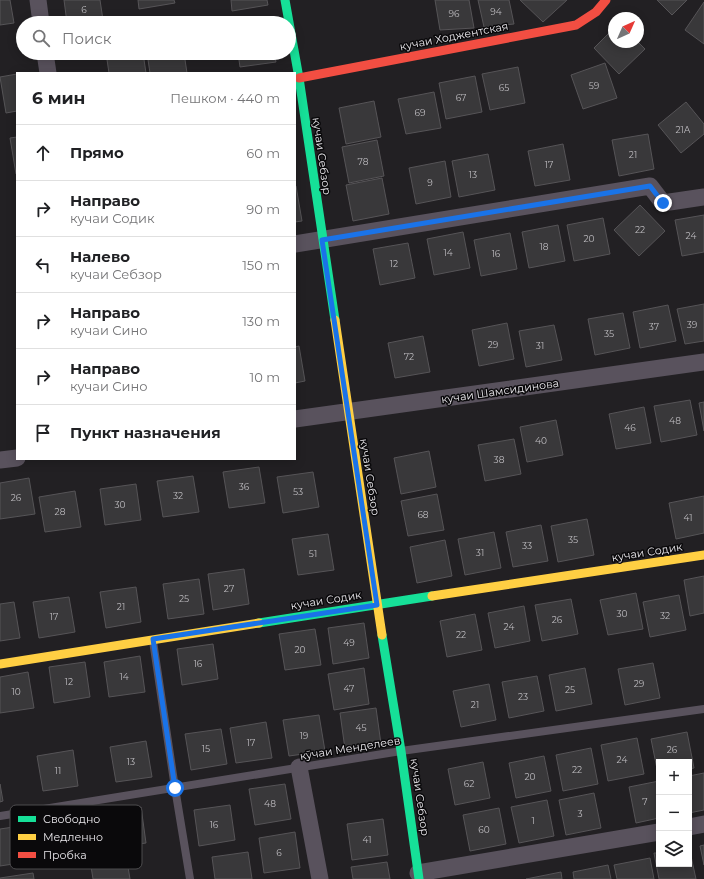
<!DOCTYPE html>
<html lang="ru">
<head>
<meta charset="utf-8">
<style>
	:root { --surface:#fff; --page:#f2f2f2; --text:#202124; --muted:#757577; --line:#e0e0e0 }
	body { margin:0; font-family:Montserrat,sans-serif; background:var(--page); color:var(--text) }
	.controls { position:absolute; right:12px; bottom:12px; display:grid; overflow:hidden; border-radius:0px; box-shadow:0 2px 10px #0003 }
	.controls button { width:36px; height:36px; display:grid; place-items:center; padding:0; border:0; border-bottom:1px solid var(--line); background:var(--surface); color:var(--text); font:20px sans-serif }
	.compass { position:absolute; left:608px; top:12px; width:36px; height:36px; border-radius:50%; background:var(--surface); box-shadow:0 2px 10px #0003; rotate:45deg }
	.stop { position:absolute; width:12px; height:12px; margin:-9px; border:3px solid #1a73e8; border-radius:50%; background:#fff }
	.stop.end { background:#1a73e8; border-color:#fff; box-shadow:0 1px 4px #0008 }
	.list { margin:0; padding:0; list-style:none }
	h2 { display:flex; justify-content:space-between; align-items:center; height:52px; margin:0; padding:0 16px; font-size:17px }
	h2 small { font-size:13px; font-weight:400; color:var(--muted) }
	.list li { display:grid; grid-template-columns:26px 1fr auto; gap:12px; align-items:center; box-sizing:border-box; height:56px; padding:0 16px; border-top:1px solid var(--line) }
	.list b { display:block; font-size:15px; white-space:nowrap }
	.list p { margin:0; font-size:13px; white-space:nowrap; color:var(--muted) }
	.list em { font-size:13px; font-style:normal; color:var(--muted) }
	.icon { flex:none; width:22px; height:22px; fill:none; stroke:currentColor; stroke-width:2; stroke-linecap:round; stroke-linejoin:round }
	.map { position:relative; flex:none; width:704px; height:879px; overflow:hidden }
	.search { position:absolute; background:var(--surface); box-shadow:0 2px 10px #0003; left:16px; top:16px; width:280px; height:44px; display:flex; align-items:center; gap:10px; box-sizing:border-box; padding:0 14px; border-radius:22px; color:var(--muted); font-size:15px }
	.panel { position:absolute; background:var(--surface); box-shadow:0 2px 10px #0003; left:16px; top:72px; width:280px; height:388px; border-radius:0px }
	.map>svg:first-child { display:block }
	.building { fill:#39383a; stroke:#565457 }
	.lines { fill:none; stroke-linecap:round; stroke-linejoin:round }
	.lane { stroke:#59525d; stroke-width:8 }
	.street { stroke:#59525d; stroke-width:17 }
	.fast { stroke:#16e098; stroke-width:9 }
	.slow { stroke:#ffcf43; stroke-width:9 }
	.jam { stroke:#f24e42; stroke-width:9 }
	.route { stroke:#1a73e8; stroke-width:5 }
	.labels { text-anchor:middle; stroke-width:3; stroke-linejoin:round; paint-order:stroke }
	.number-label { font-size:9px; fill:#bdbbbf }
	.street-label { font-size:11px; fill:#e9e7eb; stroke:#0a090b }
	.key { fill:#0a090b; stroke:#4d4c4e; stroke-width:1 }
	.key-label { font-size:11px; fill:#e9e7eb }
</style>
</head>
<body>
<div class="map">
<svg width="704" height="879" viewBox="0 0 704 879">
	<rect width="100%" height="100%" fill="#222023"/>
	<path class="building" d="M0,0H10L14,23L0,25Z
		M64,0H100L103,20L81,23H67Z
		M138,0H174L175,3L139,9Z
		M231,0H267L268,5L232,11Z
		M435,0H469L474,28L440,30Z
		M478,0H509L514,24L484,27Z
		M520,0H567L543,22Z
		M657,0H687L672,15Z
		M704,2V44L685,30Z
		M614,28V42H638L645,49L619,74L594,48Z
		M106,53H143L146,73H109Z
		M147,53H184L187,73H150Z
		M238,53H274L276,62L240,67Z
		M605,63L617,98L583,109L571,75Z
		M518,67L525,103L490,110L482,74Z
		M17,74V111L6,113L0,77Z
		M475,76L482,112L446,119L439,83Z
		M434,92L441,128L406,134L398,99Z
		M374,101L381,137L346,144L339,108Z
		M686,102L704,124V134L681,153L658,125Z
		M648,134L654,169L619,176L612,140Z
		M17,137V174H16L10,138Z
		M377,140L384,176L349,183L342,147Z
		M563,144L570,180L535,186L528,151Z
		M488,154L495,190L459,197L452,161Z
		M445,161L451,197L416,204L409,168Z
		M382,178L389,214L353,221L346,185Z
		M295,186H296L302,221L295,222Z
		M640,205L665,231L639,256L614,230Z
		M704,215V252L682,256L675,220Z
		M603,218L610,254L574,261L567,225Z
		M558,225L565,261L529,268L522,232Z
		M463,232L470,268L434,275L427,239Z
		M510,233L517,269L481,276L474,240Z
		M408,243L415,278L380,285L373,249Z
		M704,304V341L685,344L677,309Z
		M668,305L676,341L640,348L633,312Z
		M623,313L630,348L595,355L588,319Z
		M507,323L514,359L479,366L472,330Z
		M554,325L562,360L526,367L519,331Z
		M423,336L430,372L395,378L388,343Z
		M299,346L305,381L295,383V347Z
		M690,400L697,435L661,442L654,406Z
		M704,402V431L699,403Z
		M644,407L651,443L616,449L609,414Z
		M556,420L563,455L527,462L520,427Z
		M514,439L521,474L485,481L478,445Z
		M429,451L436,487L401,494L394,458Z
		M259,467L265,503L229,508L223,472Z
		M313,472L319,507L283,513L277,477Z
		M193,476L199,512L163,517L157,481Z
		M29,478L35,514L0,519V483Z
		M136,484L141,520L105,525L100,489Z
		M75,491L81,527L45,532L39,497Z
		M437,494L444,530L408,536L401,501Z
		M704,496V533L676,539L669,503Z
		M587,519L594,555L558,562L551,526Z
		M541,525L548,561L513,567L506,532Z
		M494,532L501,568L465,575L458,539Z
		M328,534L334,570L298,575L292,539Z
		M445,540L452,576L417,583L410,547Z
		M244,569L249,604L213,610L208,574Z
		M704,576V613L690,616L684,580Z
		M199,579L204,614L168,619L163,584Z
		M136,587L141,622L106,628L100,592Z
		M636,593L643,629L608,635L600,600Z
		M679,595L686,630L650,637L643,602Z
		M69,597L75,632L39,638L33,602Z
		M571,599L578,634L542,641L535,605Z
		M14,602L20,638L0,641V604Z
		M524,606L530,641L495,648L488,613Z
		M475,614L482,650L447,657L440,621Z
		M364,623L369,658L333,664L328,628Z
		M315,629L321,665L285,670L279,634Z
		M213,644L218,679L182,685L177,649Z
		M140,656L145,692L109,697L104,662Z
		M85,662L90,697L54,703L49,667Z
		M653,663L660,698L625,705L618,669Z
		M364,668L369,704L334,710L328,674Z
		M585,668L592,704L556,711L549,675Z
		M28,672L34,708L0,713V677Z
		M537,676L544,711L509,718L502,682Z
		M489,684L496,720L461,727L453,691Z
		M376,708L381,744L345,749L340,713Z
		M319,715L325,751L289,756L283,720Z
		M266,722L272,758L236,763L230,728Z
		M221,729L227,764L191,770L185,734Z
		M687,732L694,768L689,769V762H659L658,774L651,739Z
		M637,738L644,774L608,781L601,745Z
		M146,741L152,777L116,782L110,747Z
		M591,748L598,784L563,791L556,755Z
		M73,750L78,786L43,791L37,756Z
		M544,756L551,791L516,798L509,763Z
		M483,762L490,798L455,805L448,769Z
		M704,773V810L689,813V776Z
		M659,781V818L636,823L629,787Z
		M0,784L3,801L0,802Z
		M285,784L291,819L255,825L249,789Z
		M594,793L601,828L566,835L559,800Z
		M547,800L554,836L519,843L511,807Z
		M230,805L235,840L199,846L194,810Z
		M141,807L146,843L110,848L105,812Z
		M499,808L506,844L470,851L463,815Z
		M383,819L388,855L352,860L347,824Z
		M27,825L33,861L0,866V829Z
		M295,832L300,868L264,873L259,838Z
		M704,845V865L700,846Z
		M689,847L696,879H659L654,853H659V864H689Z
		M248,852L252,879H215L212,857Z
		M126,855L130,879H93L90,860Z
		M650,858L654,879H617L614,865Z
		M387,862L390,879H353L351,867Z
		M608,865L611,879H574L573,872Z
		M561,872L562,879H526Z
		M33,873L34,879H0V878Z"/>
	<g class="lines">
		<path class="lane" d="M153,641L175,788L190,879
			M0,816L401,751L704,709"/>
		<path class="street" d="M38,0L41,23
			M45,53L48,73
			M295,244L650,186L663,203L704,197
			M295,419L704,362
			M0,460L17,458
			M299,767L320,879
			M689,827L704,824
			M418,873L659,832"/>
		<path class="fast" d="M285,0L299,78L335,320
			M259,623L432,596
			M382,635L401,751L419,879"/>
		<path class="slow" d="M335,320L382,635
			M432,596L704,555
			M0,664L259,623"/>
		<path class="jam" d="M299,78L576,25L596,12L606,0"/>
	</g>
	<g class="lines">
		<path class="route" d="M175,788L153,639L377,605L322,240L650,186L663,203"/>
	</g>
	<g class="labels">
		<g class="number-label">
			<text x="84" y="13">6</text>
			<text x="496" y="15">94</text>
			<text x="454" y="17">96</text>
			<text x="594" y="89">59</text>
			<text x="504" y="91">65</text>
			<text x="461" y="101">67</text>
			<text x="420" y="116">69</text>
			<text x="683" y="133">21А</text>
			<text x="633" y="158">21</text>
			<text x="363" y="165">78</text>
			<text x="549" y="168">17</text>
			<text x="473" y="178">13</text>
			<text x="430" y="186">9</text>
			<text x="640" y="233">22</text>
			<text x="691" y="239">24</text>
			<text x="589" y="242">20</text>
			<text x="544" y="250">18</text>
			<text x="448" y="256">14</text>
			<text x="496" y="257">16</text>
			<text x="394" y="267">12</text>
			<text x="692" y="328">39</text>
			<text x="654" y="330">37</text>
			<text x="609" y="337">35</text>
			<text x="493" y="348">29</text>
			<text x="540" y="349">31</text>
			<text x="409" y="360">72</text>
			<text x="675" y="424">48</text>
			<text x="630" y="431">46</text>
			<text x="541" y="444">40</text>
			<text x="499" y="463">38</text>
			<text x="244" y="490">36</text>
			<text x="298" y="495">53</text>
			<text x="178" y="499">32</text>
			<text x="16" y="501">26</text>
			<text x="120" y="508">30</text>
			<text x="60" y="515">28</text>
			<text x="423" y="518">68</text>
			<text x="688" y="521">41</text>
			<text x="573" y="543">35</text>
			<text x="527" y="549">33</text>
			<text x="480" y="556">31</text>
			<text x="313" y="557">51</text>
			<text x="229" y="592">27</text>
			<text x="184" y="602">25</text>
			<text x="121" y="610">21</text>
			<text x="622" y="617">30</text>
			<text x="665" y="619">32</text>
			<text x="54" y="620">17</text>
			<text x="557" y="623">26</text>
			<text x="509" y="630">24</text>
			<text x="461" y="638">22</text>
			<text x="349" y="646">49</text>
			<text x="300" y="653">20</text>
			<text x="198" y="667">16</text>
			<text x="124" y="680">14</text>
			<text x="69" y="685">12</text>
			<text x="639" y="687">29</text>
			<text x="349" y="692">47</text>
			<text x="570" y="693">25</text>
			<text x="16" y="695">10</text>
			<text x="523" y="700">23</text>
			<text x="475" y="708">21</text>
			<text x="361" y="731">45</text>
			<text x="304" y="739">19</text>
			<text x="251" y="746">17</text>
			<text x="206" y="752">15</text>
			<text x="672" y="753">26</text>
			<text x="622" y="763">24</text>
			<text x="131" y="765">13</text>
			<text x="577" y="773">22</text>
			<text x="58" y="774">11</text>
			<text x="530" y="780">20</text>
			<text x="469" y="787">62</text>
			<text x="645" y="805">7</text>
			<text x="270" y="807">48</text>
			<text x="580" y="817">3</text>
			<text x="533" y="824">1</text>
			<text x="214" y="828">16</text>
			<text x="484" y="833">60</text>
			<text x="367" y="843">41</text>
			<text x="279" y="856">6</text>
		</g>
		<g class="street-label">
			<text transform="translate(454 36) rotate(-11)" y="4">кучаи Ходжентская</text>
			<text transform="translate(322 156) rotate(82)" y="4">кучаи Себзор</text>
			<text transform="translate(500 391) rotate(-8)" y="4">кучаи Шамсидинова</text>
			<text transform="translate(370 477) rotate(81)" y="4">кучаи Себзор</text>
			<text transform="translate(647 552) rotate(-9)" y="4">кучаи Содик</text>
			<text transform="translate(326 600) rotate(-9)" y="4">кучаи Содик</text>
			<text transform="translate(350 748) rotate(-9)" y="4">кӯчаи Менделеев</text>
			<text transform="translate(420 797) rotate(82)" y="4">кучаи Себзор</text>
		</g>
	</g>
	<rect x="10" y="805" width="132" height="64" rx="6" class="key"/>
	<rect x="18" y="816" width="18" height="6" fill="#16e098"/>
	<rect x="18" y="834" width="18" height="6" fill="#ffcf43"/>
	<rect x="18" y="852" width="18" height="6" fill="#f24e42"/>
	<g class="key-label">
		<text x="43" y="823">Свободно</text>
		<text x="43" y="841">Медленно</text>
		<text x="43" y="859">Пробка</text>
	</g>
</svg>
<div class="controls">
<button>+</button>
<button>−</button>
<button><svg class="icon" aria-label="layers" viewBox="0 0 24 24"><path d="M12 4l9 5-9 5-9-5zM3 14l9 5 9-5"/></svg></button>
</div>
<svg class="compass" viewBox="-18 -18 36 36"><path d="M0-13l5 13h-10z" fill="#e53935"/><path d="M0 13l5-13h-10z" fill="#757577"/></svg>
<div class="stop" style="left:175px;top:788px"></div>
<div class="stop end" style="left:663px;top:203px"></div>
<div class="search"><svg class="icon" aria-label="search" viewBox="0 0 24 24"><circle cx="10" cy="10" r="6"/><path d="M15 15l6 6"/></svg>Поиск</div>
<section class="panel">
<h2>6 мин<small>Пешком · 440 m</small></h2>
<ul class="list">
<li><svg class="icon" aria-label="ahead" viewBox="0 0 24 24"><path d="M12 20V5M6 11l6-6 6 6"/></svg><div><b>Прямо</b></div><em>60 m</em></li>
<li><svg class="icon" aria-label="right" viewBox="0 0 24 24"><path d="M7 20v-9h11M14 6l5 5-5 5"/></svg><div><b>Направо</b><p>кучаи Содик</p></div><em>90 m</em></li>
<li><svg class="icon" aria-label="left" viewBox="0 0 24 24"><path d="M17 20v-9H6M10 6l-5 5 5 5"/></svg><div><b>Налево</b><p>кучаи Себзор</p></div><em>150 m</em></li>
<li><svg class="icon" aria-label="right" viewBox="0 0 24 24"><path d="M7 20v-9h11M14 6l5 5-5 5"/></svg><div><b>Направо</b><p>кучаи Сино</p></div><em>130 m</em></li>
<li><svg class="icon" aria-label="right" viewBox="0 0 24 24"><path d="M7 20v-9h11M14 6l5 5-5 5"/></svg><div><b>Направо</b><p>кучаи Сино</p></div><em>10 m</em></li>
<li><svg class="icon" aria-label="arrive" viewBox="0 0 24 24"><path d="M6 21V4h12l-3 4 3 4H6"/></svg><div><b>Пункт назначения</b></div></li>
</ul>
</section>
</div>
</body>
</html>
